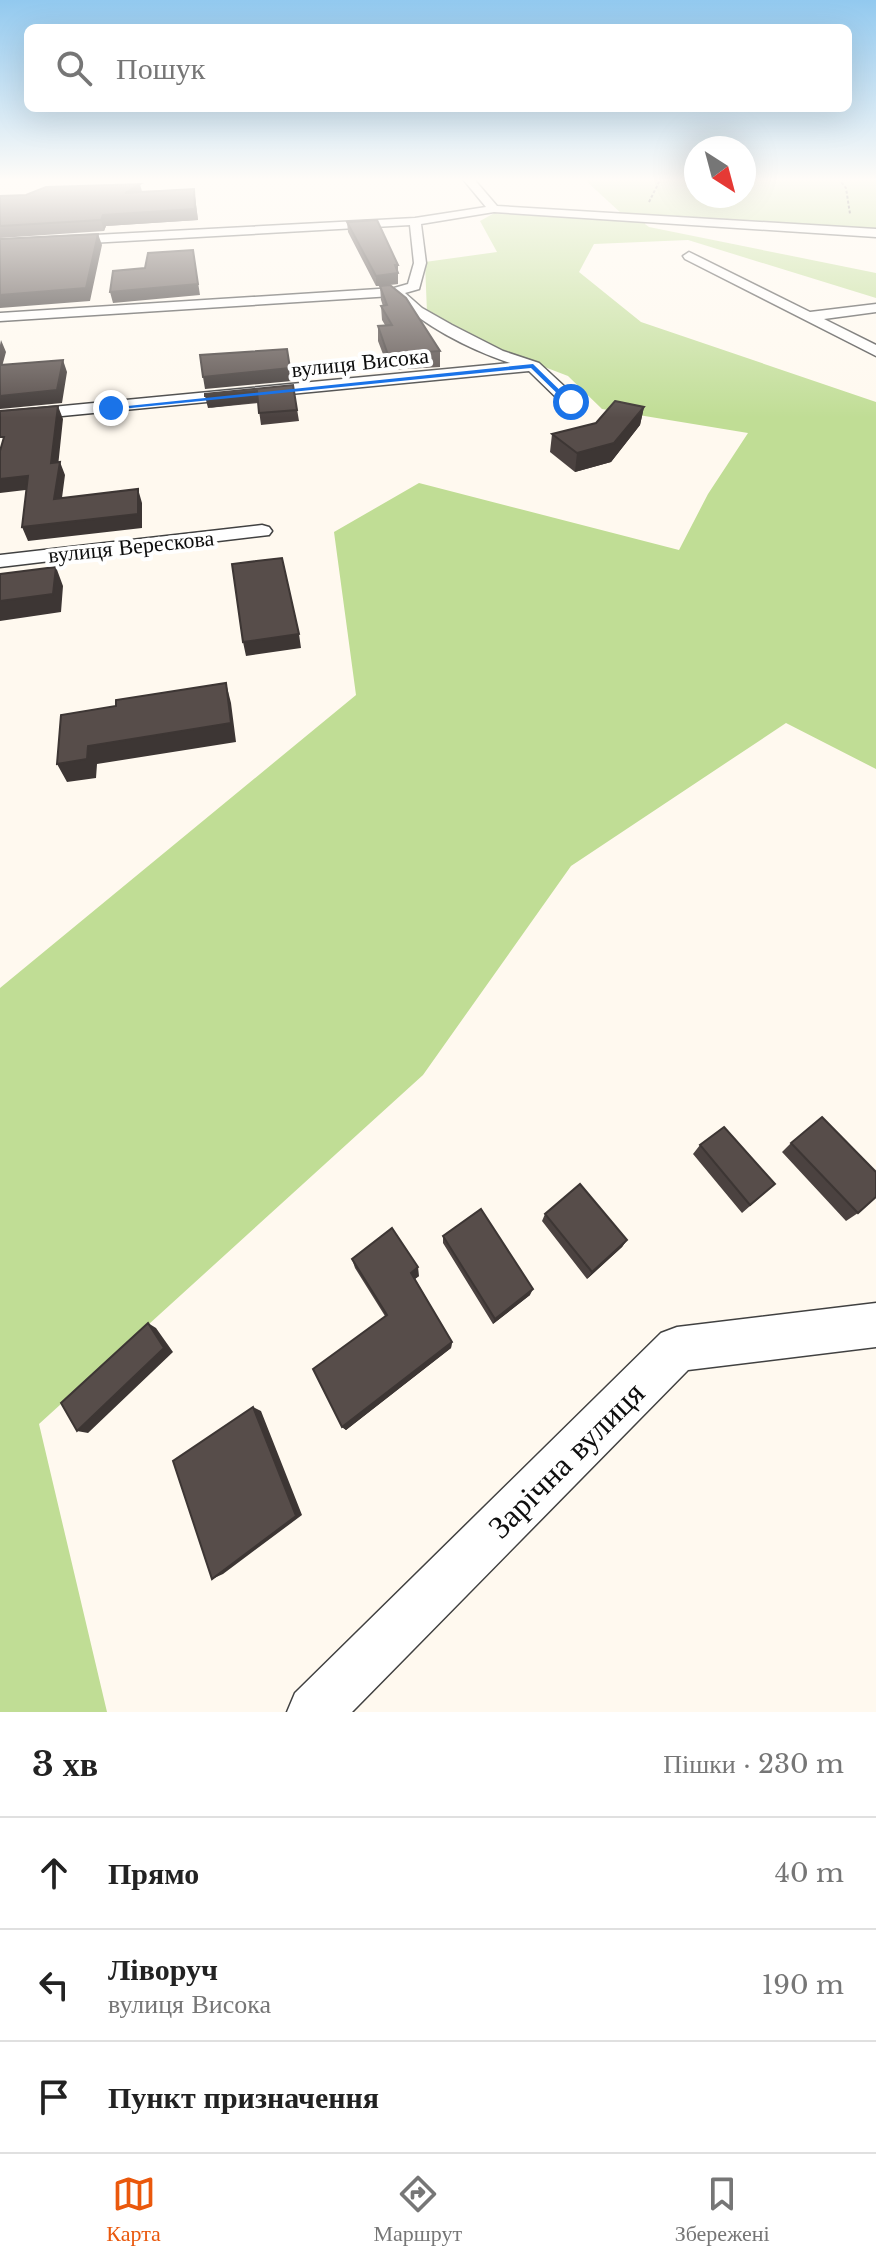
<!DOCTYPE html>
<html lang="uk">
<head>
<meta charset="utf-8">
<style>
	:root { --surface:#fff; --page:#f2f2f2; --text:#222; --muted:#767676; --line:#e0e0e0; --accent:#ea580c }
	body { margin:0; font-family:"Libre Baskerville",serif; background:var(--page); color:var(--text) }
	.compass { position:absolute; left:684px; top:136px; width:72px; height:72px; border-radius:50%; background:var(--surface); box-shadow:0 8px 32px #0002; rotate:144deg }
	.stop { position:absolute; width:24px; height:24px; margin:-18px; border:6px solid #1a73e8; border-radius:50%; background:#fff }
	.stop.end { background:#1a73e8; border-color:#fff; box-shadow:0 2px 8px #0008 }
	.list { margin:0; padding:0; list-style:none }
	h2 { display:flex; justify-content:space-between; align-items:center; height:104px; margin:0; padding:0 32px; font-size:34px }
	h2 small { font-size:26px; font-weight:400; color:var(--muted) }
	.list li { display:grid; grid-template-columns:52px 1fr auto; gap:24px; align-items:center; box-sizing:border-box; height:112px; padding:0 32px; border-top:2px solid var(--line) }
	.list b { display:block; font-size:30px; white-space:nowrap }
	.list p { margin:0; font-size:26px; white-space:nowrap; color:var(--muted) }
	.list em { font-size:26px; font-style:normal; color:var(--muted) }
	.icon { flex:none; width:44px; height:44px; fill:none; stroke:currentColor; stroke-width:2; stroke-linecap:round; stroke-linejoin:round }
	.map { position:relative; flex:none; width:876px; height:1712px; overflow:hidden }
	.search { position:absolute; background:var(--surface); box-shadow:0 8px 32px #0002; left:24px; right:24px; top:24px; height:88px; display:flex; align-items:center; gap:20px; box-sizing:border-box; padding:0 28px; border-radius:12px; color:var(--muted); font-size:30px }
	.sheet { height:440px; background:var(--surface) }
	nav { display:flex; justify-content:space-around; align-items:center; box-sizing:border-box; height:112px; border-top:2px solid var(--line); background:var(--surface); font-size:22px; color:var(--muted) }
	nav a { display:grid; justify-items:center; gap:4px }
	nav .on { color:var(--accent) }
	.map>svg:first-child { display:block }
	.forest { fill:#c0dd95 }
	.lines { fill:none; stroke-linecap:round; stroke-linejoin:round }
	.minor-casing { stroke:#414141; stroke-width:3 }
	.path { stroke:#303030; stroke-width:2; stroke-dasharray:3 2; stroke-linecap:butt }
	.minor { fill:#fff; fill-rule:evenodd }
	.wall { fill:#4b4240 }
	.shaded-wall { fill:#3d3634 }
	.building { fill:#574d4a; stroke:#3d3634; stroke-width:2 }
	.route { fill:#1a73e8 }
	.labels { text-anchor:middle; stroke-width:8; stroke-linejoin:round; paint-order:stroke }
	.far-street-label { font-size:22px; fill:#0e0e0e; stroke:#fff }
	.near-street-label { font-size:32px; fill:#0e0e0e; stroke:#fff }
</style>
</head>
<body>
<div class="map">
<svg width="876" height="1712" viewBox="0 0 876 1712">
	<rect width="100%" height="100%" fill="#fff9ef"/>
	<path class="forest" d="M583,178H696V196H744V178H876V228L795,233L646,220L645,224L649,227L876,273V298L688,240L594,244L579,272L641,322L876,402V769L786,723L571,866L423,1075L39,1424L107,1712H0V988L356,695L334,532L419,483L679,550L708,494L748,433L602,409L568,376L477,341L427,313L425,262L497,252L480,221L498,211L622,214Z"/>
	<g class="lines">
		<g class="minor-casing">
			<path id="minor" d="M462,178H473L497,206L876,229V237L494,212L421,224L426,263L419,289L405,293L422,308L452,325L503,351L539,363L577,398L579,402L577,406H565L529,371L0,422V412L510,363C468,349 425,326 392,296L0,321V313L394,288L408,284L414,263L410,225L0,248V240L415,218L486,207Z
				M689,252L810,312L876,304V312L824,319L876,345V356L685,259L683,256Z
				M262,525L269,527L272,531L269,535L0,567V555Z
				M876,1303V1347L688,1370L352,1712H287L295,1693L661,1333L677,1327Z"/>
		</g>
		<path class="path" d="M845,178L842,183L846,188L850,214
			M649,202L661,178"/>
		<use href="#minor" class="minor"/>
	</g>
	<path class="wall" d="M194,189L198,220L106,226L104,231L0,238V196Z
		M347,222L398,265V284L383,285L440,351V367L389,370L378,341V326L385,325L382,320L381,306H383L381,300L380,286H376L348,232Z
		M293,385L299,421L261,425L258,403L208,408Z
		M644,407L640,425L611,462L575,472L550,452L552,434L596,423Z
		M791,1143L858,1213L846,1221L782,1152Z
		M700,1145L775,1184L742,1213L693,1154Z
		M545,1214L627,1240L622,1247L587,1279L542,1221Z
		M443,1236L530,1295L493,1324L443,1243Z
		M352,1259L419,1276L415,1279L452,1342L451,1348L346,1430L342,1427L385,1316L355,1268Z"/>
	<path class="shaded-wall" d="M140,184L143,195L125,193Z
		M194,189L198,220L106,226L104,231L101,220L103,215Z
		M98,234L102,245L90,301L0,308V295Z
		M193,250L200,295L113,303L110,292Z
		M395,265H398V284L376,286V276Z
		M1,340L6,352L0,374V345Z
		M63,360L67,372L62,403L0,409V396Z
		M290,368L292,381L205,389L203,377Z
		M257,391L259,402L208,408L205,396Z
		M58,406L63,419L57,476L51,463Z
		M644,407L640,425L611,462L575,472L577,453Z
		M60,462L65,475L60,513L54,499Z
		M28,476L34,489L0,493V479Z
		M138,489L142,503V528L28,541L22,527Z
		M56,567L63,586L61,612L0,621V601Z
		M299,634L301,648L246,656L243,642Z
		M226,683L231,703L236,742L97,764L96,778L67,782L57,764L88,746Z
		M627,1240L622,1247L587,1279L592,1272Z
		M418,1267L419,1276L412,1281L411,1273Z
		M533,1289L530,1295L493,1324L495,1319Z
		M148,1323L156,1328L173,1352L88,1433L77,1431Z
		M452,1342L451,1348L346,1430L342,1427Z
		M253,1407L261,1411L302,1515L223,1574L212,1579Z"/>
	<path class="building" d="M140,184L125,193L194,189L195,209L103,215L101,220L0,226V196L26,195L46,187Z
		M377,220L398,265H395L398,273L376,276L347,222Z
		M98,234L86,288L0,295V239Z
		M193,250L198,284L110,292L113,271L145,268L148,253Z
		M390,285L406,298L440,351L388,355L378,326L392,325L381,306L387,305L380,286Z
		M287,349L290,368L203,377L200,355Z
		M63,360L57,390L0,396V365Z
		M293,385L297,410L259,413L257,391L205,396V394Z
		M615,401L644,407L614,443L577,453L552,434L596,423Z
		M58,406L51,463L60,462L54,499L138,489V514L22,527L28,476L0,479V451L4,437H0V411Z
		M282,558L299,634L243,642L232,564Z
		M56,567L53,594L0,601V574Z
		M226,683L231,723L88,746L87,759L57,764L61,715L116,706V700Z
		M822,1117L876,1172V1197L858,1213L791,1143Z
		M724,1127L775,1184L750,1205L700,1145Z
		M580,1184L627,1240L592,1272L545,1214Z
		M481,1209L533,1289L495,1319L443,1236Z
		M392,1228L418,1267L411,1273L452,1342L342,1427L313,1369L387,1315L352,1259Z
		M148,1323L164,1348L77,1431L61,1403Z
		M253,1407L296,1516L212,1579L173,1461Z"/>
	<linearGradient id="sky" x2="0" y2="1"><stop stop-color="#92c9ef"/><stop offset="0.43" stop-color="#fffcf8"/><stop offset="1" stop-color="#fffcf8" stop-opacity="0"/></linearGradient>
	<rect width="876" height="418" fill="url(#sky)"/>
	<path class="route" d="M533,364L574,404H568L531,368L111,410L108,408Z"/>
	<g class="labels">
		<g class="far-street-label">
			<text transform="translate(360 362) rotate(-6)" y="8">вулиця Висока</text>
			<text transform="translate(131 546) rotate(-6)" y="8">вулиця Верескова</text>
		</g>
		<g class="near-street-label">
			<text transform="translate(566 1460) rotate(-45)" y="11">Зарічна вулиця</text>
		</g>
	</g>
</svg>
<svg class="compass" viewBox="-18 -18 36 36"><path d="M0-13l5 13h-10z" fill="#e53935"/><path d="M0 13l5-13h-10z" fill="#767676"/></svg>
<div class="stop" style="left:571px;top:402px"></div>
<div class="stop end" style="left:111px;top:408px"></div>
<div class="search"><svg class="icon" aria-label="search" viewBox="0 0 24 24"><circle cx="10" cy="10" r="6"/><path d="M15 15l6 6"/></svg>Пошук</div>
</div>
<section class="sheet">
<h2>3 хв<small>Пішки · 230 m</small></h2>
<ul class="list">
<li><svg class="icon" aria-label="ahead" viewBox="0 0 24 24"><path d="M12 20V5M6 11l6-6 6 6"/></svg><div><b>Прямо</b></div><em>40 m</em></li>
<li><svg class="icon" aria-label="left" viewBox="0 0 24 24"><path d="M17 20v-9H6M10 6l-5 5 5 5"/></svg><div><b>Ліворуч</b><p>вулиця Висока</p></div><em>190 m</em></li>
<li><svg class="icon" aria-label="arrive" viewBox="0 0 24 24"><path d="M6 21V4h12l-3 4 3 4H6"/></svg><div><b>Пункт призначення</b></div></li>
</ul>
</section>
<nav>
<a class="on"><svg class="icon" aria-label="map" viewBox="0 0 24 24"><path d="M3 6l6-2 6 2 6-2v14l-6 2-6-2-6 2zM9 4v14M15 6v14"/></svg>Карта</a>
<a><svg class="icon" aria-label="directions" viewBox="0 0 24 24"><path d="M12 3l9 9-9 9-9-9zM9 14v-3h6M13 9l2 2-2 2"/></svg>Маршрут</a>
<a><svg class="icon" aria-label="saved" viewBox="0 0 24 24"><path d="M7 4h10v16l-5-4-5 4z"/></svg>Збережені</a>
</nav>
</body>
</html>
